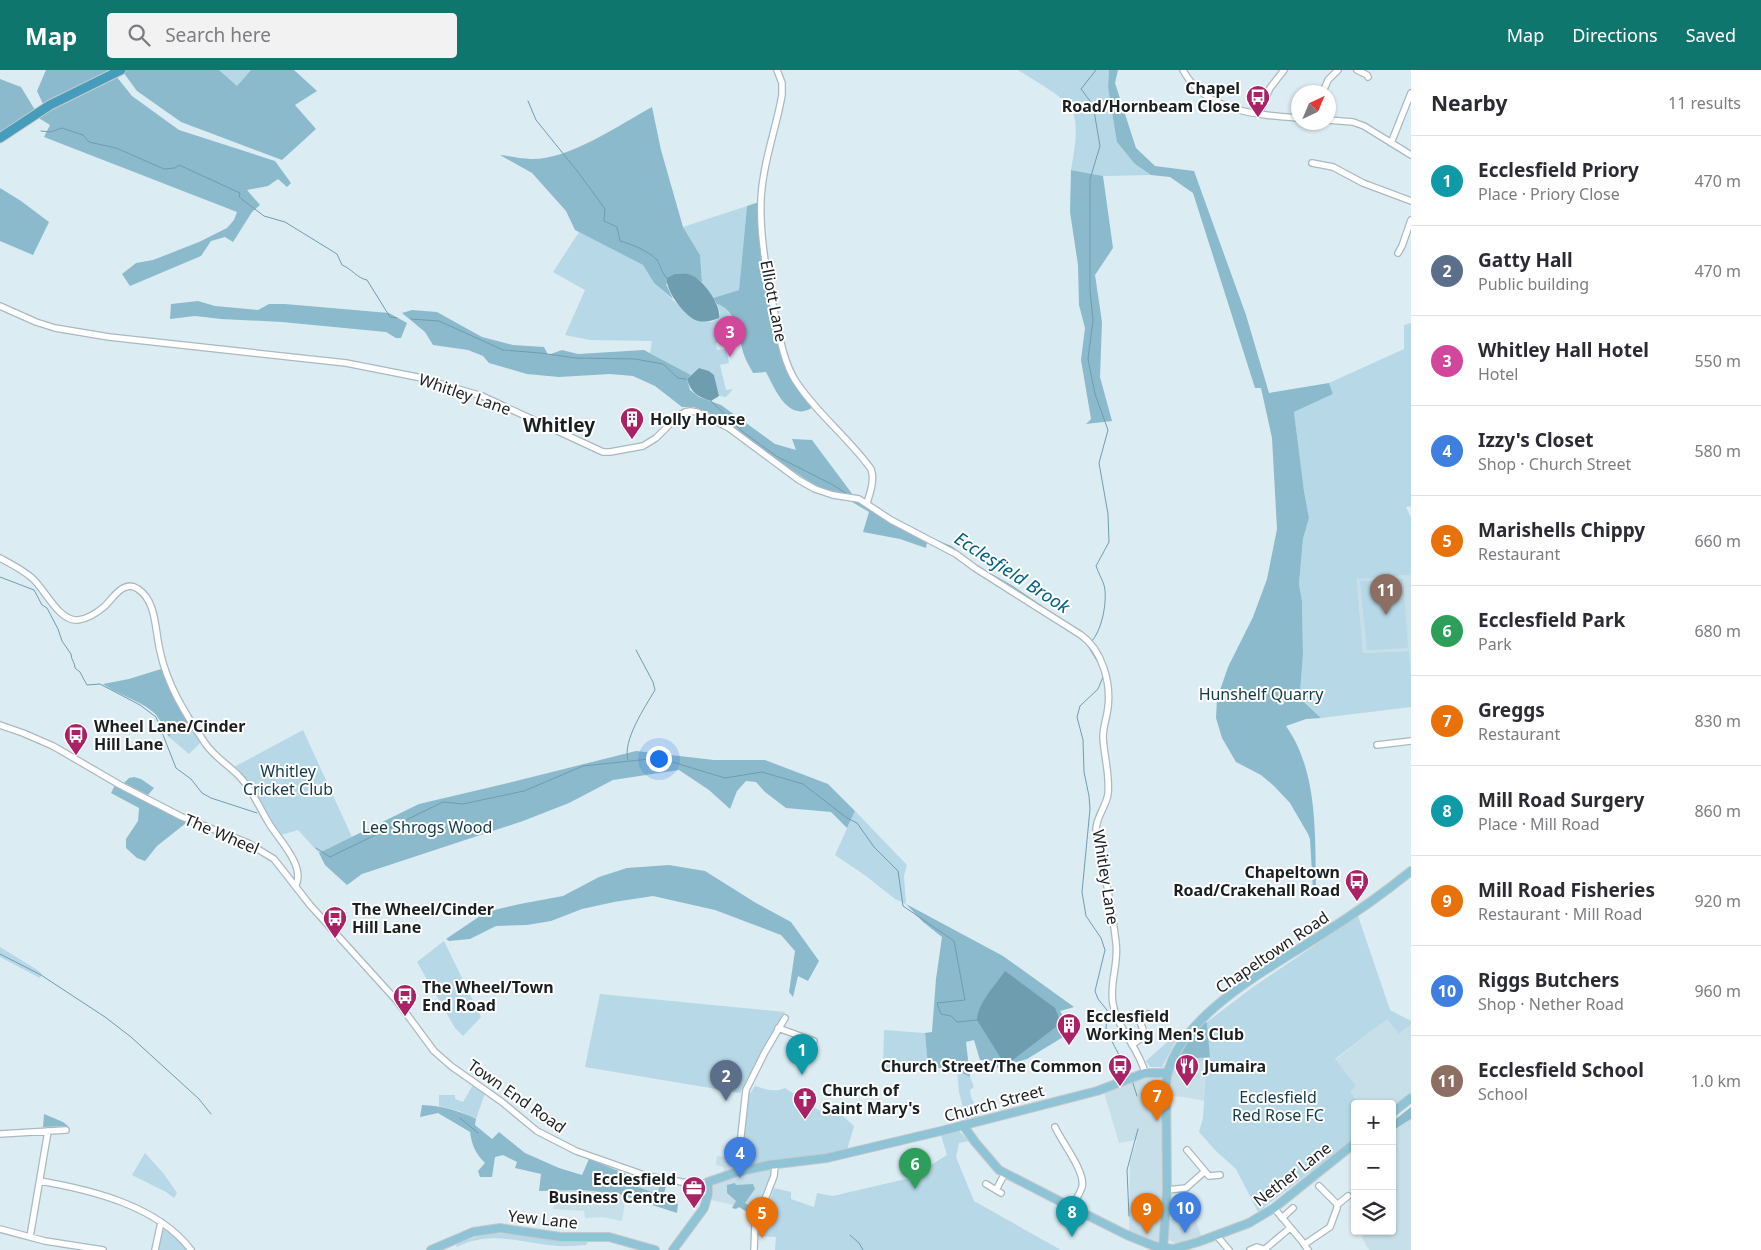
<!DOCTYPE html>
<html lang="en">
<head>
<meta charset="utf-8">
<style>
	:root { --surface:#fff; --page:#f2f2f3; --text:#2b2b33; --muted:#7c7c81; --line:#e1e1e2; --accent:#0f766e }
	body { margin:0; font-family:"Noto Sans",sans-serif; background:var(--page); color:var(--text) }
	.controls { position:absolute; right:15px; bottom:15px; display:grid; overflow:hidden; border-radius:5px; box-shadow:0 1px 4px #0004 }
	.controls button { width:45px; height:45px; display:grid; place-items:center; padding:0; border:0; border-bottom:1px solid var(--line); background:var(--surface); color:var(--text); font:25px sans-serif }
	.compass { position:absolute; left:1291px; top:15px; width:45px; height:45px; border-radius:50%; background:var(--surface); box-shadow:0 1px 4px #0004; rotate:44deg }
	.you { position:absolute; left:658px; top:688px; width:18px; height:18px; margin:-12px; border:4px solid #fff; border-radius:50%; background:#1a73e8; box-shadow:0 0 0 8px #1a73e833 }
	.badge { display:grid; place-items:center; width:32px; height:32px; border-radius:50%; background:var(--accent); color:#fff; font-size:16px; font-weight:700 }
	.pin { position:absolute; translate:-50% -41px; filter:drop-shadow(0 1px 2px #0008) }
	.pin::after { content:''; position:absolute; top:26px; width:18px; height:15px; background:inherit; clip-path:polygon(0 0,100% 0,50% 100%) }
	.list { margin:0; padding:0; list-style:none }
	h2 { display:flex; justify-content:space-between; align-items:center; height:65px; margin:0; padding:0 20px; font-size:21px }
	h2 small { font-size:16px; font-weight:400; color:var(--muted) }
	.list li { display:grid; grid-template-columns:32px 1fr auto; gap:15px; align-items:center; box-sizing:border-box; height:90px; padding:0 20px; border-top:1px solid var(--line) }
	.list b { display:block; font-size:19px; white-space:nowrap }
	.list p { margin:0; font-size:16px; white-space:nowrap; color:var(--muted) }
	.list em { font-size:16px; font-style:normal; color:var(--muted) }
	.icon { flex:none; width:28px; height:28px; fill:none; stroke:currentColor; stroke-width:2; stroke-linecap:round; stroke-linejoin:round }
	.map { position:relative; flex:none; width:1411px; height:1180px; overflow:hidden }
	header { display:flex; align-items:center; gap:30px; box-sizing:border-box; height:70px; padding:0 25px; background:var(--accent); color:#fff }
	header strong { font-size:24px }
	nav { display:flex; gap:28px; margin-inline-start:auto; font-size:18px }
	.search { width:350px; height:45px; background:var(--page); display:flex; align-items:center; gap:12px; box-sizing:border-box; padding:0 18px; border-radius:5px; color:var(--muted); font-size:19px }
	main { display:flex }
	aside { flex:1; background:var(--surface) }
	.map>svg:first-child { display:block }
	.built { fill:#c7dfe9 }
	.green { fill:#b7d8e6 }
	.forest { fill:#8bbacd }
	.water { fill:#6f9db0 }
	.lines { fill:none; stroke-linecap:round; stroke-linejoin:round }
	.stream { stroke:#6f9db0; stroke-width:1 }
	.minor-casing { stroke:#aab9c0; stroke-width:8 }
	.major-casing { stroke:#c8c9ca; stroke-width:10 }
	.highway-casing { stroke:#c8c9ca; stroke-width:11 }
	.minor { stroke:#fff; stroke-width:5.5 }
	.major { stroke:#8fc4d6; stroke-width:8 }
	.highway { stroke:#459cbb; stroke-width:9 }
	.labels { text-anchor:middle; stroke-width:4; stroke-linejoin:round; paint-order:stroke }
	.poi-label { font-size:16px; font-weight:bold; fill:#1a2022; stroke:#fff; text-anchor:start }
	.street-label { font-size:16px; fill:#1a2022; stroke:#fff }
	.park-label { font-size:16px; fill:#103a49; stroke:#fff }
	.water-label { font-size:18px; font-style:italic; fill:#00617c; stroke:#fff }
	.quarter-label { font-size:19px; font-weight:bold; fill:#1a2022; stroke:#fff }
</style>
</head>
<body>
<header>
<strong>Map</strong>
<div class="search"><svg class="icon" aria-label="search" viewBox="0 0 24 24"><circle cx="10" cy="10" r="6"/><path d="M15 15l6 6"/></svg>Search here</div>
<nav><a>Map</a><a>Directions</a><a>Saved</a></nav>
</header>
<main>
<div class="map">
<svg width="1411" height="1180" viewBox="0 0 1411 1180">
	<rect width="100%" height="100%" fill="#dcecf3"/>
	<path class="built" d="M1411,503V604L1409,581L1363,583L1357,508L1409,505Z
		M1388,948L1399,964L1411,954V1024L1392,1038V1034H1359L1349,1022L1355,1017L1335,990Z
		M1170,987L1178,990L1210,987L1212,1003L1206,1004L1205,1031L1184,1027L1170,1026V1148L1173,1149L1191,1138L1202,1168L1176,1174L1169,1170L1153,1172L1129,1162L1130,1092L1137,1070L1119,1073L1102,1016L1154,998H1161L1166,994Z
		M1411,1049V1180H1369L1362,1168L1366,1161H1392V1061Z
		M717,1086L775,1093L760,1141L707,1129L708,1112L718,1109L724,1100L723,1097L716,1095Z
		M558,1120H583L626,1126L622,1151L603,1147L585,1148L584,1141L553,1139Z"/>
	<path class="green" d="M219,0H251L237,17Z
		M1018,0H1109L1108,17L1135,94L1151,105L1103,106L1071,100C1074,82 1079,59 1073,42C1069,29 1030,8 1018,0Z
		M747,136L739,220L713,228L702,212L700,185L683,157Z
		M579,162L643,195L654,213L695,250L712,252L719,248L720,243L717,234C727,237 731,246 736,255L719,261L721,272L716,273L717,280L726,279L729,293L720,295L726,320L733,319L726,327L719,326L714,305L709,301L699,298L691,305L650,283L652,271L590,270L565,265L585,220L553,202Z
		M1411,253V436L1406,437L1411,448V503L1409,505L1357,509L1363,583L1409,581L1411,604V637L1321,648L1302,629L1300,622L1303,585L1302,531L1299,514L1303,469L1309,448L1304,421L1294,342L1333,324L1329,313L1404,279V255Z
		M1403,509L1408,578L1367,580L1360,511Z
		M179,651L188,655L190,653L201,672L189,684L169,667Z
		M303,660L352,767L319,783L298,760L281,765L272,753L252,719L234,697Z
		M855,741L907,795L904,806L906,834L895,829L866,806L835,785Z
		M1358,846L1390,940L1411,951V954L1399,964L1387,949L1335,989L1356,1016L1350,1022L1359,1034H1355V1068L1258,1142L1236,1099L1216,1081L1199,1062L1203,1048L1206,1003H1211V990L1179,993L1172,1010L1178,990L1210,987L1207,952L1253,917Z
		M444,871L481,947L463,966L455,958L417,892Z
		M0,877L39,901L42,904L40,908L0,887Z
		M600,924L785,942L740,1023L585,997Z
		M1183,958L1162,997H1150L1146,991Z
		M884,960L925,963L928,997L912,995L911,1004L883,999Z
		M957,1000L970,1007L974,1017L970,1020L971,1027L980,1046L966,1049L959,1022Z
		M473,1015L485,1023L476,1049L459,1041L439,1036V1025H455V1029L463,1032Z
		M755,1016C766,1019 774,1023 785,1018L820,1041L826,1031L854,1056L847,1080L820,1087L740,1097L748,1027Z
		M959,1061L969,1071L959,1073L956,1087L974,1131L1061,1180H775L776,1167L758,1166L774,1118L791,1122V1129L814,1137L817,1123L833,1126L910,1108L947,1085L941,1065Z
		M145,1083L164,1104L177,1123L174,1128L166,1122L132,1105Z
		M626,1104L661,1113L657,1124L621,1111Z
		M165,1158L168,1159L189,1180H158L161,1162Z
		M496,1163C527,1165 557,1173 588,1172L586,1175C577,1175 568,1177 559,1176C523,1174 492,1159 457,1177L456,1175C469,1168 482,1165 496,1163Z"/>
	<path class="forest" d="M46,0H109L43,34L37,21Z
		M126,0H219L237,16L251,0H294L317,21L295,35L316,59L282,90L181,52L137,21L123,2Z
		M1109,0H1118L1115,13L1136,78L1155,96L1194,101L1246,245L1269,323L1329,313L1333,324L1294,342L1304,421L1309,448L1303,469L1299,514L1302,531L1303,585L1300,622L1302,630L1321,648L1306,649L1286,656C1318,701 1315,764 1316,818L1313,820L1310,769L1308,764L1290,733L1274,716L1261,705L1236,692L1222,668L1216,648L1217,629L1228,597L1253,547L1267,509L1277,459L1272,368L1261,318H1255L1193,123L1170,107L1151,105L1135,94L1117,72L1108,17Z
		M116,6L132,26L179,60L275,91L291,113L287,117L278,109L268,116L247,120L260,135L252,142L233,172L225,167L211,171L201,186L130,216L122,204L136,193L153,190L199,172L227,158L234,150L237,142L44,67L50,55L37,47Z
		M0,9L21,17L35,40L0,64Z
		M652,37L661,80L683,157L700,185L702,212L691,205L666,214L673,229L654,213L643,195L575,160L566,141L532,103L500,85C510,86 521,89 531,89C569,90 619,55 652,37Z
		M1071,100L1103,106L1113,178L1095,205L1102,252L1100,307L1112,351L1086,354L1091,349L1081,290L1085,258L1079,235L1078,195L1070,142Z
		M0,118L21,131L49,152L33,185L0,171Z
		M759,132C761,173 765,211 774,251C777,267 780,284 787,299C793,313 803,326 812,338C788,352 775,319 766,302L753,303C750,297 746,291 744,285C739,268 737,240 717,234L713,228L739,220L747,136Z
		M198,231L215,236L258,240L269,234H285L389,243L407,253L401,268H396L386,262L282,252L221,249L195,246L170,249L171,234Z
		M412,240L437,242L482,267L513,275L544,277L548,285L562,280L578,284L644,280L691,305L687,309L690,320L699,327L721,335L775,374L796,380L792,369L812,370L853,425L827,420L813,414L766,383L729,355L707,342L694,337H682L655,316L633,306L610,304L559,307L527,304L489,293L483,286L468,280L433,275L425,262L402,243Z
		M847,429L862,433L884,449L927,472L926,478L900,469L863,462L869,442Z
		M161,599L173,625L190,653L188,655L179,651L169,667C165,661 162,653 157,646C147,633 118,625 103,614L129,609Z
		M636,681L714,690H765L828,714L855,741L847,758L831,742L786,738L765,722L756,712L746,711L737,721L730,739L709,720L679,700L613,710L569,733L523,751L362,804L347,815L325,795L319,783L419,734L504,714Z
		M134,707L141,709L154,718L148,725L124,713L129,708Z
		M115,715L145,729L186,753L157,776L145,791L137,788L126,778V769L138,751L139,738L111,723Z
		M669,795L705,801L756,833L791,852L819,891L808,911L798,906L793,927L789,922L795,881L781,865L715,840L653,826L614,832L582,839L551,851L527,855L496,856L470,869L449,871L446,869L486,842L520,834L563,826L599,807L627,798Z
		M906,834L1003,886L1074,937L1060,941L1073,961L1027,989L997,998L995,991L980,990L974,970L966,972L970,1007L956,1000L928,997L925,963L932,962L936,909L942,867L923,852Z
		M1207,952L1210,987L1178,990C1184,978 1193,957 1207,952Z
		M422,1035C442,1036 458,1040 476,1049L475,1055L492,1069L499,1062L525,1083L559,1098L582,1105L589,1089L626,1104L622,1111L657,1124L661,1112L675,1115V1117L666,1116L663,1127L678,1134L677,1143L618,1124L583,1120L539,1121L541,1104L515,1098L517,1092L503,1085L495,1087L492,1107H480L478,1101L485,1093C475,1083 472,1075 470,1062L438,1043L420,1047Z
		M1411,1037V1049L1392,1061V1052Z
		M44,1044L63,1052L68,1056L43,1057Z
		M735,1113L736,1115L753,1114L755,1119L745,1133L756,1140L753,1146L739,1137L736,1139L732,1138L736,1131L727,1123V1115Z"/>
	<path class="water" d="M675,204C680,204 687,203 691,205C703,209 722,236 719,248C712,251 703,253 695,250C684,245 665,220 667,208Z
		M699,298L709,301L714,305L719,326L711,331C698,327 691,323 687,309Z
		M1005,901L1055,938L1061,953L1009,993L1002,990L977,950C978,932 995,916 1005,901Z"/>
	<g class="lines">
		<path class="stream" d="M528,31L536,50L578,102L605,139L604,151L617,157L620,171C631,174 649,181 657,190C661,196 661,202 667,208
			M41,61L50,62L62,58L83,65L89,72L116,78L164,99L175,98L179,95L240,123L239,127L264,146L285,152L337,184L342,195C352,199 357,208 367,210L390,247L397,248
			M411,249L439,251L503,280L540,283L576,288L635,289L663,294L678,308L686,309
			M711,331L743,362L776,386L835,416L847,424
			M857,431L879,445
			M933,469L952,477L977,496L1012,516L1067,553
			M0,507L34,520L42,535L47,538L58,559L62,571L71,584C71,590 75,592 75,598L80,602L87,615L100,614L140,635L156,647L176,698L191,709L202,723L211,728L257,743
			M1077,565L1088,576L1099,594
			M1091,572C1102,561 1108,530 1104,515C1102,509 1098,502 1096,496L1109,472L1108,444L1099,393L1108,360L1095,324L1088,289L1093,250L1090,220V109L1100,76L1093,35L1081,19L1096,0
			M1103,607L1098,619L1080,636L1077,647L1083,670L1084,702L1089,726L1090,739L1082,822L1086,846L1101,868L1105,880L1095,921L1098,929L1107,940L1106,960L1129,1004
			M628,690C622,671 645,637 655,620L653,612L636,580
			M316,778L330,787L443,732L463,734L524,721L583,696L659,688L725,708L762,702L803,714L847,748L857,753L874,777L898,801L903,836L954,871L965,930L937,933L941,944L951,946L957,952L977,950
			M0,884L41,905L105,947L131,967L199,1029L211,1044
			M1132,1010L1137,1026
			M460,1048L478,1063
			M1129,1146L1127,1100L1138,1059
			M850,1165L859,1173L863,1180"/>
		<g class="minor-casing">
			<path id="minor" d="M777,0L782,13V25C777,54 767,81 763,110C756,151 767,208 776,249C780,269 784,292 795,310C816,343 848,367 871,399C875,410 870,423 867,433
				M1183,0C1204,41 1257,45 1298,48
				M1357,0L1367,5L1368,7
				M1323,22L1328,10L1338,0
				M1259,44L1270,18L1284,0
				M1328,50L1353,52L1364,56L1411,85
				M1391,73L1411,23
				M1312,93L1333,97L1363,113L1411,131
				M1398,183L1402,176L1411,150
				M0,236L36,252L55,258L109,267L346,293L417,307L482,326L603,382H610L643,376L656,368L677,347L685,342L690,341L697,342L729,358L799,410L815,419L833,425L859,429L891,450L956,484L975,498L1081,565C1102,580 1111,612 1108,637C1107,647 1103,657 1103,667C1104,687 1110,704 1108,724C1106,737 1096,747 1096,760C1103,797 1112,835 1116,873C1119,894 1109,913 1113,934C1118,960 1139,978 1145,1003
				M0,488C11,494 23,500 32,508C45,519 59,552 78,550C87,549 98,542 105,536C113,528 124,509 138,519C157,531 155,562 160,581C167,615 186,645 205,673C214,687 229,695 240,707C253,721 260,739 270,755C280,771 305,796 296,815
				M0,655L23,663L53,676L120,715L182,747L248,773L274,789L310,835L397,931L434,981L451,996L502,1032L537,1061L576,1081L647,1106L682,1112L700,1114L708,1112
				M1377,675L1411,671
				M778,958L814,971
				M1132,975L1145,965L1139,949L1148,944
				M1055,1057C1061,1071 1086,1102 1082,1117C1080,1124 1075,1131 1071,1137
				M0,1064L66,1060
				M1187,1080L1209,1106L1220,1105
				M737,1102L746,1020L765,982L785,948
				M40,1111C92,1120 158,1136 191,1180
				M986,1114L1001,1123
				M996,1120L1005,1103
				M1167,1120L1186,1118L1204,1102
				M1337,1135L1348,1126
				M1274,1138L1301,1170L1308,1180
				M1282,1148L1293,1138
				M0,1159L45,1171L103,1180
				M1217,1166L1229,1180
				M30,1167L48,1061
				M1305,1174L1330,1157L1337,1138V1134L1319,1116
				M1265,1179L1290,1158
				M155,1180L161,1152
				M754,1180L755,1155L774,1106L775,1095
				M1250,1180L1257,1177L1266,1180"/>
		</g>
		<g class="major-casing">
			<path id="major" d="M1392,1043L1411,1028
				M963,1055L975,1072L999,1100L1071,1137L1127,1165L1154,1176L1173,1179L1198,1172L1249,1153L1274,1138L1355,1073
				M431,1180L473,1162L500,1158L561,1167H609L655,1180
				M673,1180L704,1138L708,1124V1112L737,1102L769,1095L827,1088L945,1060L1097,1021L1145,1003H1167
				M1163,1180L1167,1120L1166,1014C1171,948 1274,896 1324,863C1354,844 1384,823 1411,801"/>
		</g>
		<g class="highway-casing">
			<path id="highway" d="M0,68L50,35L121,0"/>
		</g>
		<use href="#minor" class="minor"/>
		<use href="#major" class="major"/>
		<use href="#highway" class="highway"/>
	</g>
	<defs>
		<g id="bus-pin" transform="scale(1.25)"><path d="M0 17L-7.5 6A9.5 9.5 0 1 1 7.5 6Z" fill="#aa2166" stroke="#fff"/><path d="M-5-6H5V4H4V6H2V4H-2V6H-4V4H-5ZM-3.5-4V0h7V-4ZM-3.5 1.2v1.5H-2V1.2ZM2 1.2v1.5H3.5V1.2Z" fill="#fff"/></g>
		<g id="building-pin" transform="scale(1.25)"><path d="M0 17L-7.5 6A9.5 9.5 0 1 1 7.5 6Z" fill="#aa2166" stroke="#fff"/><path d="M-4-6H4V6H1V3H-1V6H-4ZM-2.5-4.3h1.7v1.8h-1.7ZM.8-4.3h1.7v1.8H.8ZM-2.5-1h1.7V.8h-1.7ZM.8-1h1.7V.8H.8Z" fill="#fff"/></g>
		<g id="restaurant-pin" transform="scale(1.25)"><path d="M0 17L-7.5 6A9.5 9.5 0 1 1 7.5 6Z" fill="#aa2166" stroke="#fff"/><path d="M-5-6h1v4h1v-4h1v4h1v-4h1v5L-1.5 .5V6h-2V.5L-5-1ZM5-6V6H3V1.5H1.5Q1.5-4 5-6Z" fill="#fff"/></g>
		<g id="church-pin" transform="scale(1.25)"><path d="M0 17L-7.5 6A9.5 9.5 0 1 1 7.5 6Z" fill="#aa2166" stroke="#fff"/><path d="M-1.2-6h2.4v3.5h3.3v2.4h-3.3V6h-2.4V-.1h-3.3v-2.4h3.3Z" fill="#fff"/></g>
		<g id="office-pin" transform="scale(1.25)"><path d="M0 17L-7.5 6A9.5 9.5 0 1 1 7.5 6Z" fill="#aa2166" stroke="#fff"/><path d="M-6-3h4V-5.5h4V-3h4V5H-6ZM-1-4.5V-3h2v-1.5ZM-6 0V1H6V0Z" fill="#fff"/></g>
	</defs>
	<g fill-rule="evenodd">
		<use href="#bus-pin" x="1258" y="27"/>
		<use href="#building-pin" x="632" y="349"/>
		<use href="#bus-pin" x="76" y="665"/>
		<use href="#bus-pin" x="1357" y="811"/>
		<use href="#bus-pin" x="335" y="848"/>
		<use href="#bus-pin" x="405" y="926"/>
		<use href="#building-pin" x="1069" y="955"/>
		<use href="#bus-pin" x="1120" y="996"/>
		<use href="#restaurant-pin" x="1187" y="996"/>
		<use href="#church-pin" x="805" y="1029"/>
		<use href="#office-pin" x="694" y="1118"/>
	</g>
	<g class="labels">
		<g class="poi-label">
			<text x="1240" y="24" text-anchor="end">Chapel<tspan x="1240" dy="18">Road/Hornbeam Close</tspan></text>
			<text x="650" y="355">Holly House</text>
			<text x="94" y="662">Wheel Lane/Cinder<tspan x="94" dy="18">Hill Lane</tspan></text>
			<text x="1340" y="808" text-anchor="end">Chapeltown<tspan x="1340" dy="18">Road/Crakehall Road</tspan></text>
			<text x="352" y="845">The Wheel/Cinder<tspan x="352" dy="18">Hill Lane</tspan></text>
			<text x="422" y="923">The Wheel/Town<tspan x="422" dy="18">End Road</tspan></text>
			<text x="1086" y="952">Ecclesfield<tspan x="1086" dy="18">Working Men's Club</tspan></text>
			<text x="1102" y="1002" text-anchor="end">Church Street/The Common</text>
			<text x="1204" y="1002">Jumaira</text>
			<text x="822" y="1026">Church of<tspan x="822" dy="18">Saint Mary's</tspan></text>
			<text x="676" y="1115" text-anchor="end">Ecclesfield<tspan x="676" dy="18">Business Centre</tspan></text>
		</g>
		<g class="street-label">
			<text transform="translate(774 231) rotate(79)" y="6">Elliott Lane</text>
			<text transform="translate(465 324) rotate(19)" y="6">Whitley Lane</text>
			<text transform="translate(222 764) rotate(23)" y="6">The Wheel</text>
			<text transform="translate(1106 807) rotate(81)" y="6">Whitley Lane</text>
			<text transform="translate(1272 882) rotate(-34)" y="6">Chapeltown Road</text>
			<text transform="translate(517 1026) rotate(35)" y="6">Town End Road</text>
			<text transform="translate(994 1033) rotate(-15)" y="6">Church Street</text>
			<text transform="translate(1292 1104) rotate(-38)" y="6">Nether Lane</text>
			<text transform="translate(543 1149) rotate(6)" y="6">Yew Lane</text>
		</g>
		<g class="park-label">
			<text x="1261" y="630">Hunshelf Quarry</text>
			<text x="288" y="707">Whitley<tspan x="288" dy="18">Cricket Club</tspan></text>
			<text x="427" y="763">Lee Shrogs Wood</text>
			<text x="1278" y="1033">Ecclesfield<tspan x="1278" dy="18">Red Rose FC</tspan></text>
		</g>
		<g class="water-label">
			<text transform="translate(1012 503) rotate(33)" y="6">Ecclesfield Brook</text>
		</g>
		<g class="quarter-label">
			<text x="559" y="362">Whitley</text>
		</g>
	</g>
</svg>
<div class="controls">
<button>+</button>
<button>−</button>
<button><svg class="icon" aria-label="layers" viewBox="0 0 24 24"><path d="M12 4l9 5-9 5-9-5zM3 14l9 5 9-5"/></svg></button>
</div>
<svg class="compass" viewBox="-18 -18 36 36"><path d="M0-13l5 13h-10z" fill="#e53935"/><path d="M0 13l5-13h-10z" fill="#7c7c81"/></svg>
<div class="you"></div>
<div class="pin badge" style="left:802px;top:1005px;background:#0f9aa8">1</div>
<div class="pin badge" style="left:726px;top:1031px;background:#5c6f8a">2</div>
<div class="pin badge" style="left:730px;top:287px;background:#d1479c">3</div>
<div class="pin badge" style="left:740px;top:1108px;background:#3f7fe0">4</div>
<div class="pin badge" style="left:762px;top:1168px;background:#e8710a">5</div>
<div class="pin badge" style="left:915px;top:1119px;background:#2e9e5b">6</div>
<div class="pin badge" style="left:1157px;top:1051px;background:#e8710a">7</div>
<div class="pin badge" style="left:1072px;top:1167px;background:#0f9aa8">8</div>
<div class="pin badge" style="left:1147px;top:1164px;background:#e8710a">9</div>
<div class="pin badge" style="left:1185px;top:1163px;background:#3f7fe0">10</div>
<div class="pin badge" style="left:1386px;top:545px;background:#8d6e63">11</div>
</div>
<aside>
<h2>Nearby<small>11 results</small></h2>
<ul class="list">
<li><span class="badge" style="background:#0f9aa8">1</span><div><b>Ecclesfield Priory</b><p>Place · Priory Close</p></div><em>470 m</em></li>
<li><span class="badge" style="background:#5c6f8a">2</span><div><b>Gatty Hall</b><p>Public building</p></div><em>470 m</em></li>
<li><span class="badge" style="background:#d1479c">3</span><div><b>Whitley Hall Hotel</b><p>Hotel</p></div><em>550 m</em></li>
<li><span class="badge" style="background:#3f7fe0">4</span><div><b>Izzy's Closet</b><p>Shop · Church Street</p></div><em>580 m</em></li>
<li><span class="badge" style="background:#e8710a">5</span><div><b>Marishells Chippy</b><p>Restaurant</p></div><em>660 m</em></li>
<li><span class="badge" style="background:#2e9e5b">6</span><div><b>Ecclesfield Park</b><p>Park</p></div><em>680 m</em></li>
<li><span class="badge" style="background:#e8710a">7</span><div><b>Greggs</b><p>Restaurant</p></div><em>830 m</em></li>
<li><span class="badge" style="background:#0f9aa8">8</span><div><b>Mill Road Surgery</b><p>Place · Mill Road</p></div><em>860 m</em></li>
<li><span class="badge" style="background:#e8710a">9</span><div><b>Mill Road Fisheries</b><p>Restaurant · Mill Road</p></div><em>920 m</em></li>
<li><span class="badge" style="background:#3f7fe0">10</span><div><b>Riggs Butchers</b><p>Shop · Nether Road</p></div><em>960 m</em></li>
<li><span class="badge" style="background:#8d6e63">11</span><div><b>Ecclesfield School</b><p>School</p></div><em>1.0 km</em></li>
</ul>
</aside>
</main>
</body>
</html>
